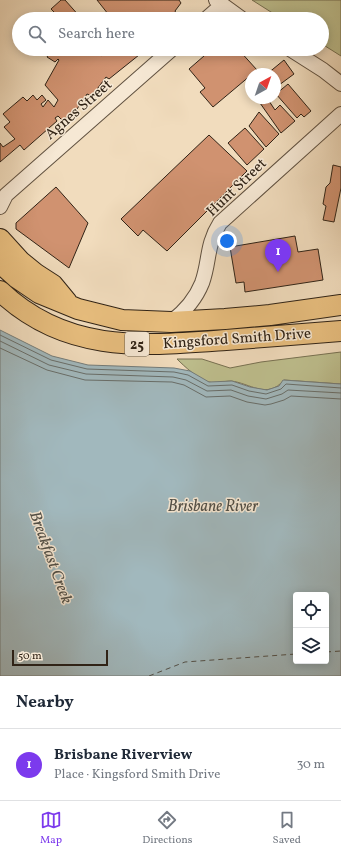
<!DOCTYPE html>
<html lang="en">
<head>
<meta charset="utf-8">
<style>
	:root { --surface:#fff; --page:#f2f2f3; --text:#1f2937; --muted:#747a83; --line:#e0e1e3; --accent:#7c3aed }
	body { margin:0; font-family:Vollkorn,serif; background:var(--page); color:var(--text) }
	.controls { position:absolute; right:12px; bottom:12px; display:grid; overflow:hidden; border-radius:4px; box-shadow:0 2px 10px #0003 }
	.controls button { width:36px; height:36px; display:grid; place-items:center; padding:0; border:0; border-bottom:1px solid var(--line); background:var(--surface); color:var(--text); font:20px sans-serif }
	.compass { position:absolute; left:245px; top:68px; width:36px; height:36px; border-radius:50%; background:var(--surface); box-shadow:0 2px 10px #0003; rotate:40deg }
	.scale { position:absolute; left:12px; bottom:10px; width:96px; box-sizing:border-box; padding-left:4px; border:2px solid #302316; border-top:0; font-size:11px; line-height:14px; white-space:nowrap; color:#302316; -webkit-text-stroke:3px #f6e8d4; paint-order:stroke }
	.you { position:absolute; left:227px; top:241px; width:14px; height:14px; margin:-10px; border:3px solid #fff; border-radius:50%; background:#1a73e8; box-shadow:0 0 0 6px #1a73e833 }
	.badge { display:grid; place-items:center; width:26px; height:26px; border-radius:50%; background:var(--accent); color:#fff; font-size:13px; font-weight:700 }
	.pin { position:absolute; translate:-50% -33px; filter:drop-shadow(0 1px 2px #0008) }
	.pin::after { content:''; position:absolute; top:21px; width:14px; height:12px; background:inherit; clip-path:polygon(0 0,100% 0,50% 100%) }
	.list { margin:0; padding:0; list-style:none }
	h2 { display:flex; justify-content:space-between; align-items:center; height:52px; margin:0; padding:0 16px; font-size:17px }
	h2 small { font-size:13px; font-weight:400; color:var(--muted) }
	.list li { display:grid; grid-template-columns:26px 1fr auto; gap:12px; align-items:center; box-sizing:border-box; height:72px; padding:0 16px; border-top:1px solid var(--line) }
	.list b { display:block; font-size:15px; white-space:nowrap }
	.list p { margin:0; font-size:13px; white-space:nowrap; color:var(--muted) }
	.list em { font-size:13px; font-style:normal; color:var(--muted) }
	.icon { flex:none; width:22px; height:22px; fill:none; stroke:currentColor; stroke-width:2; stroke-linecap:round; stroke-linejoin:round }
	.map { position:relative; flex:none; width:341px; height:676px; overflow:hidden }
	.search { position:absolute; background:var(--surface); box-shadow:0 2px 10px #0003; left:12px; right:12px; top:12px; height:44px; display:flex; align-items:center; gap:10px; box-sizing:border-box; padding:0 14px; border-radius:22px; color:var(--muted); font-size:15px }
	.sheet { height:124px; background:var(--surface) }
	nav { display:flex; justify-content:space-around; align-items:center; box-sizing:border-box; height:56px; border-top:1px solid var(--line); background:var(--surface); font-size:11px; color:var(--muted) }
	nav a { display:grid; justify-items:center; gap:2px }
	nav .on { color:var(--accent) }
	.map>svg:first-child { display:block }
	.green { fill:#bebf8e; stroke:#777152 }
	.water { fill:#a1b8bd; stroke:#747c7a; fill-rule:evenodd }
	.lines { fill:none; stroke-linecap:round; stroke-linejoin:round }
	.shore { stroke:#686e6a; stroke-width:1 }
	.ferry { stroke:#525048; stroke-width:1; stroke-dasharray:5 4; stroke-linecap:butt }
	.building { fill:#d09270; stroke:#302316 }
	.minor-casing { stroke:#605140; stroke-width:16 }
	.highway-casing { stroke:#302316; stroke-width:22 }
	.minor { stroke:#f6e8d4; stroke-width:14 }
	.highway { stroke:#e8be7e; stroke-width:20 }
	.labels { text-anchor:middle; stroke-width:3; stroke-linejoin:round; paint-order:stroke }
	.shield { fill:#f6e8d4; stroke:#6b5e4f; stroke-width:1 }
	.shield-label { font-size:14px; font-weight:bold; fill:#302316 }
	.street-label { font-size:15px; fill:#302316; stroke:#f6e8d4 }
	.water-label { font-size:16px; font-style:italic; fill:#525048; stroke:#f6e8d4 }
</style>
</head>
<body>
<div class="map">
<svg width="341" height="676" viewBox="0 0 341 676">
	<rect width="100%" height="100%" fill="#f1dcbd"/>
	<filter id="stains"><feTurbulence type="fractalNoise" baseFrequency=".005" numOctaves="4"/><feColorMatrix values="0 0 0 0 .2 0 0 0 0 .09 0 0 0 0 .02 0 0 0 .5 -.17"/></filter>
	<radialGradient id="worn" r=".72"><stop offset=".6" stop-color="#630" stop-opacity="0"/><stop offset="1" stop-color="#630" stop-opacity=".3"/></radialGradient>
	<path class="green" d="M252,0H341V56L322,44V19H282Z
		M341,352V384L284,380C267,400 250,383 231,381C224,381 216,384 209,382C200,381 184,366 177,359H202L230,368L261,362Z"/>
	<path class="water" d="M0,330L52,356L88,365L174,368L190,371L209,382L232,381L250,387L267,390L279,386L283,380L341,384V676H0ZM296,595H326V661H296Z"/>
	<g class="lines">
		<path class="shore" d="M0,335L51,360L87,369L174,372L188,375L208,386L232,385L249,391L266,394L281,389L286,384L341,388
			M0,341L49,365L86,374L173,377L186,380L207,391L231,390L248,396L266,399L282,394L288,390L341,393
			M0,348L47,370L85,380L172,382L184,385L206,397L230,396L247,402L265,405L271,404L284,400L291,396L341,399"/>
		<path class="ferry" d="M326,652L341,651
			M149,676L185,662L296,654"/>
	</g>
	<path class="building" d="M61,0H65L81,18L83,17L84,19H40L47,13L50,16L54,12L51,9Z
		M97,0H179L181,3L175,11L176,13L170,19H112Z
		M41,49H104L99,54L101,56L109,49H136L135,50L139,55L109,79L106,77L92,96L87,94L77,109L63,121L58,116L55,118L57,121L24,150L20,145L0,162V143L3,147L15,139L4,127L10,122L3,114L23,97L27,101L33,95L37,100L42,95L46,100L41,104L43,107L48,100L54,107L58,100L45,85L59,60L58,59L55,62L47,57L49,54Z
		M212,49H238L257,70L213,107L200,92L205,88L189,69Z
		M284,60L294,74L275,88V74H267Z
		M288,84L311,111L304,117L301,114L297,118L276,94Z
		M267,98L275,110L280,105L295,121L281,133L260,103Z
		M259,112L279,134L266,147L249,126Z
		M245,128L264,149L247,165L228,143Z
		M209,135L247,171L167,251L143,230L138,236L121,219Z
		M333,165L341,167V188L334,222L323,220L326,206L323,204L326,187L330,183Z
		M56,187L88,223L69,268L16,229V223Z
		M295,236L298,252L318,249L323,280L245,292L244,282L236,283L230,247Z"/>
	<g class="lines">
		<g class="minor-casing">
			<path id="minor" d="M216,0L242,19
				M206,19L222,5
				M290,49L323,70L341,84
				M0,207L6,195L172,49
				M171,322C184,312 196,298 202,283C210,261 206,245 220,223L341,114"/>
		</g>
		<g class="highway-casing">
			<path id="highway" d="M0,239L20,261L36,274L53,285L67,302
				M0,263L17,278L39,293L78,309L122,320L171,322L225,319L270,315L341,305
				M0,291C66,354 143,346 226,340C264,337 303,334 341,331"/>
		</g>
		<use href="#minor" class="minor"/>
		<use href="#highway" class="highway"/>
	</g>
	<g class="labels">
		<rect class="shield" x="125" y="332" width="24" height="24" rx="3"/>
		<g class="shield-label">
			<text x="137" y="349">25</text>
		</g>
		<g class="street-label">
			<text transform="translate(78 109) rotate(-41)" y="5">Agnes Street</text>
			<text transform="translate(236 187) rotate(-44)" y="5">Hunt Street</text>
			<text transform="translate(237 338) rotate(-4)" y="5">Kingsford Smith Drive</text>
		</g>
		<g class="water-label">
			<text x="213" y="511">Brisbane River</text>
			<text transform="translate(52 557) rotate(70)" y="6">Breakfast Creek</text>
		</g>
	</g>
	<rect width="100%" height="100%" filter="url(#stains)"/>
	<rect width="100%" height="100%" fill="url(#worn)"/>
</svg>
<div class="controls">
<button><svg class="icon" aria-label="locate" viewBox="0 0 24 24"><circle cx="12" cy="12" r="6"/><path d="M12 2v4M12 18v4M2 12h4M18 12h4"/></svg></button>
<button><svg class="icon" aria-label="layers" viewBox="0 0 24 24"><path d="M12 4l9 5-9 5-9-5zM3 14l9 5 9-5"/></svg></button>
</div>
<svg class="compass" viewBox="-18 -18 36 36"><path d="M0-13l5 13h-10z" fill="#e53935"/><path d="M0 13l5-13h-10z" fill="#747a83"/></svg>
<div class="scale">50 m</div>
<div class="you"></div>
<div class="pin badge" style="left:278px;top:272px">1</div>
<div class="search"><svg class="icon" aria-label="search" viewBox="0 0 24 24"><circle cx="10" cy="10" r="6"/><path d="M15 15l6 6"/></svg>Search here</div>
</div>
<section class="sheet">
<h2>Nearby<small></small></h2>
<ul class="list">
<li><span class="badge">1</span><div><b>Brisbane Riverview</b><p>Place · Kingsford Smith Drive</p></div><em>30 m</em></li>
</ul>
</section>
<nav>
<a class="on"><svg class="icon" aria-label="map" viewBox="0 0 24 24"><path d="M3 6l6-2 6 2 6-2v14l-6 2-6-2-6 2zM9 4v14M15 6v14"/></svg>Map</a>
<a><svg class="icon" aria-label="directions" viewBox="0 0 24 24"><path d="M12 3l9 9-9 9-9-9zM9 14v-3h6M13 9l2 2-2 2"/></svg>Directions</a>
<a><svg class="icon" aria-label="saved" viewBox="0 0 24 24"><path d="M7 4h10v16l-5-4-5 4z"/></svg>Saved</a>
</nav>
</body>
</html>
